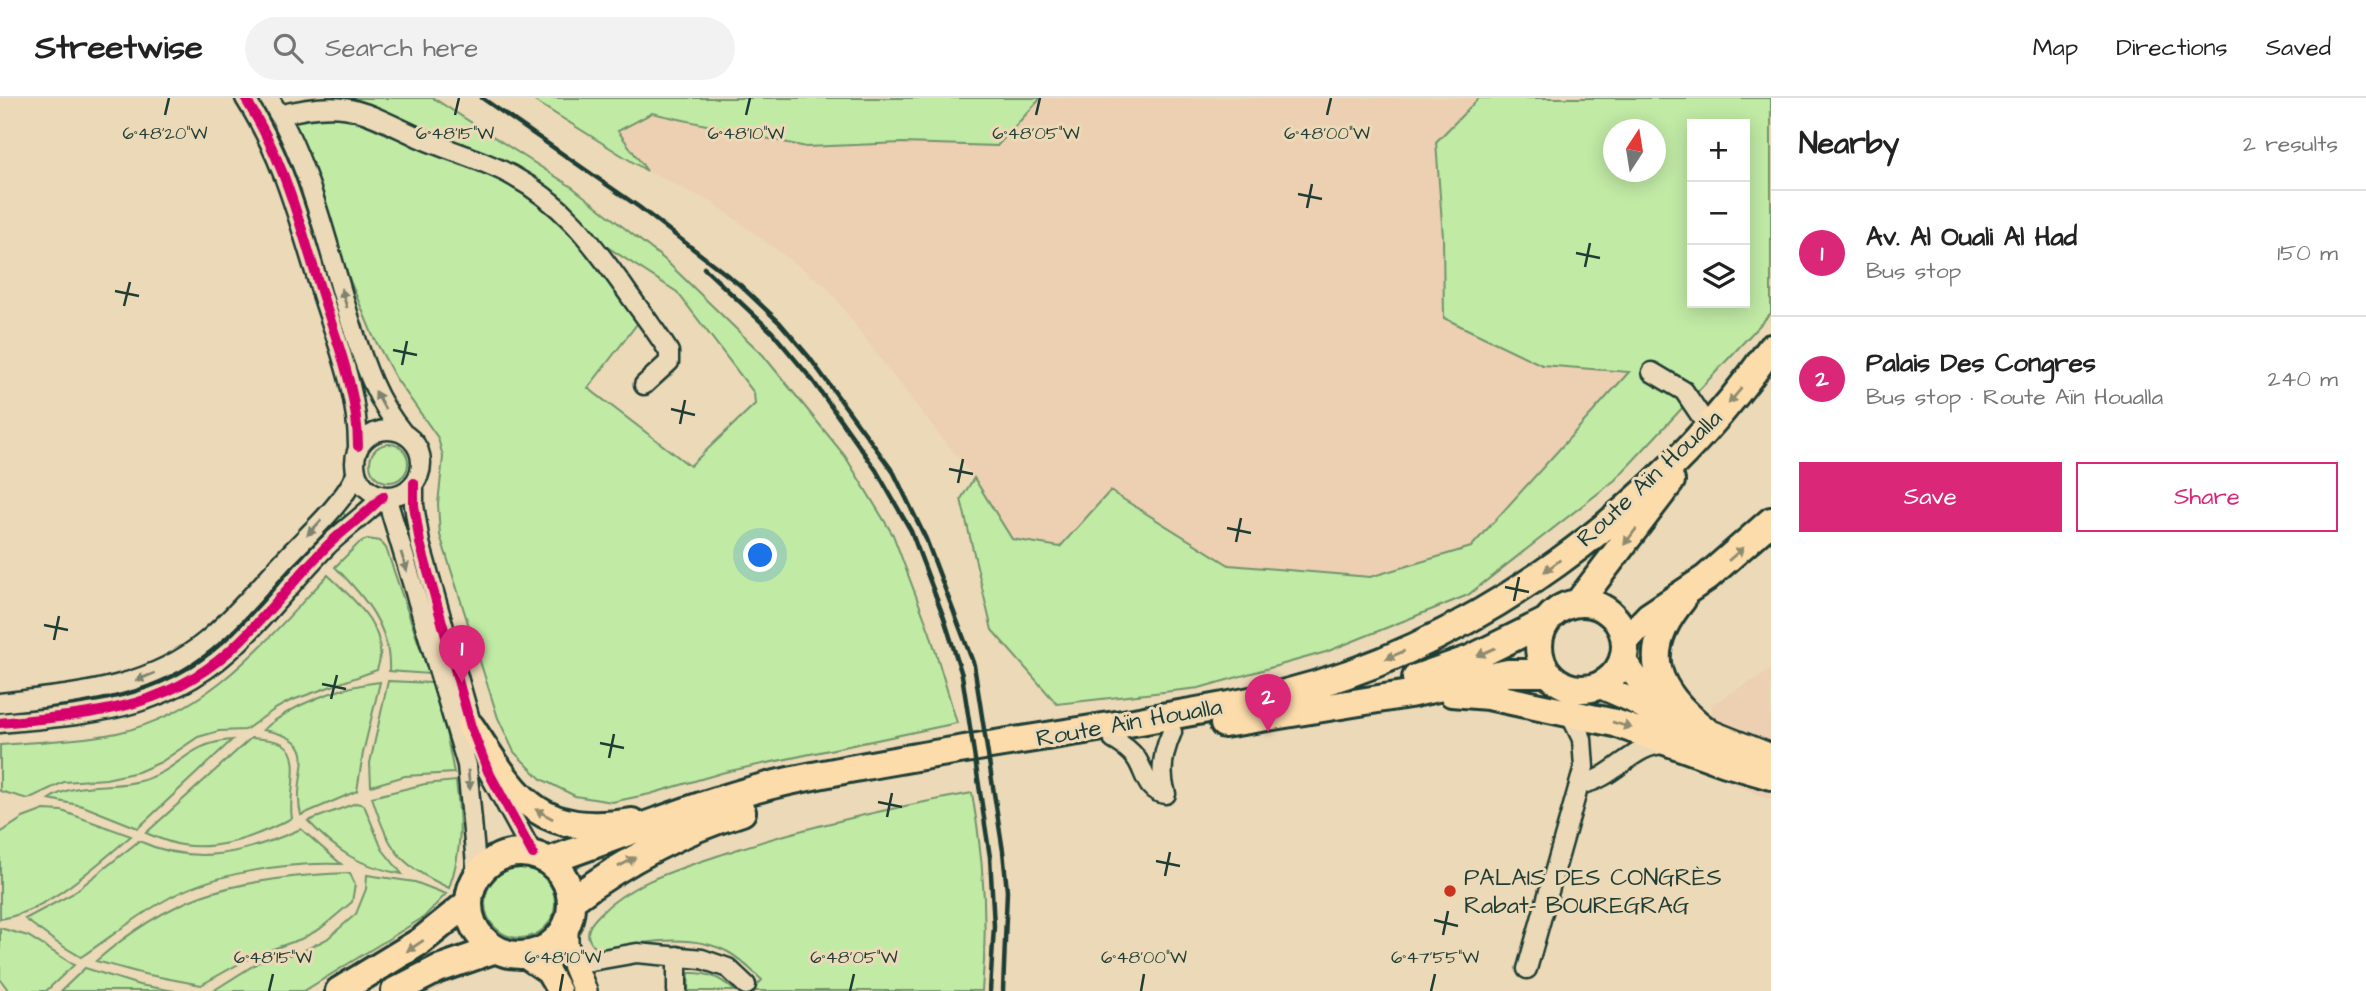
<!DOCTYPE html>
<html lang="en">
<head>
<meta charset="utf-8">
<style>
	:root { --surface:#fff; --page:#f2f2f2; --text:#222; --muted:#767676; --line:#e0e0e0; --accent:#db2777 }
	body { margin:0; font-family:"Architects Daughter",sans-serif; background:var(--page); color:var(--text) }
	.controls { position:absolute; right:21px; top:21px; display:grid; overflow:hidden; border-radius:0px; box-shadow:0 4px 18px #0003 }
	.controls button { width:63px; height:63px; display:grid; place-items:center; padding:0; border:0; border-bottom:2px solid var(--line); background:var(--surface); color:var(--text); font:35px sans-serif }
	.compass { position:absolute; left:1603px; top:21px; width:63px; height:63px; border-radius:50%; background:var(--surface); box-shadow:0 4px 18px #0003; rotate:12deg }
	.you { position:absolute; left:761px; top:458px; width:24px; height:24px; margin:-18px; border:5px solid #fff; border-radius:50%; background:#1a73e8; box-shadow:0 0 0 10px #1a73e833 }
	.badge { display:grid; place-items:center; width:46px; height:46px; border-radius:50%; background:var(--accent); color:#fff; font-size:23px; font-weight:700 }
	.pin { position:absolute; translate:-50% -58px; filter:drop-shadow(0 2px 4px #0008) }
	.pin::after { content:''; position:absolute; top:37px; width:24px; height:21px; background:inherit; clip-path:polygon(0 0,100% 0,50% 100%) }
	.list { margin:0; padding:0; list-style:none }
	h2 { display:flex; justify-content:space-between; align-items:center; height:91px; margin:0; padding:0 28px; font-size:30px }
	h2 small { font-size:23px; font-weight:400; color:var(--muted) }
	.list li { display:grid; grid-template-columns:46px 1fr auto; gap:21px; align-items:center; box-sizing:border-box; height:126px; padding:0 28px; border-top:2px solid var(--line) }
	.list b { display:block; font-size:26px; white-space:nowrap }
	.list p { margin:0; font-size:23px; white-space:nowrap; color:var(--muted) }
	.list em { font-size:23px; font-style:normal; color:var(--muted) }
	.actions { display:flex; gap:14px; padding:21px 28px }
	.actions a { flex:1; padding:16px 0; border:2px solid var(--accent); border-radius:0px; text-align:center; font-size:24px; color:var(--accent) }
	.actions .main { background:var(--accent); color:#fff }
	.icon { flex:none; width:38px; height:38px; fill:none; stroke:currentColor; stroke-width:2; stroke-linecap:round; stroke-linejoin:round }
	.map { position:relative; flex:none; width:1771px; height:893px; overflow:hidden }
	header { display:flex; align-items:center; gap:42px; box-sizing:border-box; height:98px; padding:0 35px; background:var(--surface); border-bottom:2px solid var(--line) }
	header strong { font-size:33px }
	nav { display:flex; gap:38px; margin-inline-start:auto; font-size:24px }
	.search { width:490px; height:63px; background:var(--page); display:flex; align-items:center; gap:18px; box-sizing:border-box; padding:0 24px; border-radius:38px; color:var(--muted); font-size:26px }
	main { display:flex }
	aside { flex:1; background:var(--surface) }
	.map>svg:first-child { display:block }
	.built { fill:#edcfb2 }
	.green { fill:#c1eaa5; stroke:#70946c; stroke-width:2; fill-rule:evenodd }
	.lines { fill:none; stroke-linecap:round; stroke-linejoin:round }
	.minor-casing { stroke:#1f3d34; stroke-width:23 }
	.major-casing { stroke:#1f3d34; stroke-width:28 }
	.highway-casing { stroke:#1f3d34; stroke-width:32 }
	.minor { stroke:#ecd9b7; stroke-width:18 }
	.major { stroke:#fddcac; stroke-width:23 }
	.highway { stroke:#fddcac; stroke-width:26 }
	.rail { stroke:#1f3d34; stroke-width:4.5 }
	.cycleway-casing { stroke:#ecd9b7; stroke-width:15 }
	.cycleway { stroke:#d6006c; stroke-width:10 }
	.oneway { fill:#7b836f }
	.oneway2 { fill:#8e8c70 }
	.ticks { fill:none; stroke:#1f3d34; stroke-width:2.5 }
	.poi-dot { fill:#c8321e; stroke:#ecd9b7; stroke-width:2.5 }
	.labels { text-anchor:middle; stroke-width:6; stroke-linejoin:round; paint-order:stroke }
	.street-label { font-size:24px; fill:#1f3d34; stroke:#ecd9b7 }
	.poi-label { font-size:24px; fill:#1f3d34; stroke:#ecd9b7; text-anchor:start }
	.ticks-label { font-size:18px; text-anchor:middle; fill:#1f3d34; stroke:#ecd9b7; stroke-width:6; stroke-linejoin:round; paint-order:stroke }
</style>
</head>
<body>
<header>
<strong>Streetwise</strong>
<div class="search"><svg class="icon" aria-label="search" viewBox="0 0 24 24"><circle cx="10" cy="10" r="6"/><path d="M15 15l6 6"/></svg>Search here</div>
<nav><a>Map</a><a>Directions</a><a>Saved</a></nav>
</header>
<main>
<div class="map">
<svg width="1771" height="893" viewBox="0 0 1771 893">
	<rect width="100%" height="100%" fill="#ecd9b7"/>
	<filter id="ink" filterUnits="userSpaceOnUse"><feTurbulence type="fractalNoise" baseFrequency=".0143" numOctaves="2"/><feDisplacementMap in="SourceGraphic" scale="14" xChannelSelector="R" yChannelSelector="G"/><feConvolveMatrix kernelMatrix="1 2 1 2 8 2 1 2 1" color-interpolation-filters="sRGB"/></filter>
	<g filter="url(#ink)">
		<path class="built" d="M1041,0H1479L1436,44L1443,139L1444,220L1542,267L1629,273L1471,449L1370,479L1229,467L1110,393L1060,449L1012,441L974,380L891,275L827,189L712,104L647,73L618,32L652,15L806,49L902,45L997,48Z
			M1771,572V702L1704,673L1712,606Z"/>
		<path class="green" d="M352,0H433L572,89L664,161L763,257L845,358L893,437L930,535L957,625L725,674L650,696L612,704L575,698L541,681L514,654L498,620L440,437L438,406L443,359L438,340L395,279L373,238L351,185L291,18L325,8L474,65L543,105L572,135L640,222L588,290L690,368L755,306L754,295L677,194L604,147L602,148L586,128L370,6Z
			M530,0H1041L997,48L902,45L806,49L652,15L618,33L647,73Z
			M1479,0H1771V215L1615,382L1468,497L1326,554L1199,590L1057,606L992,532L961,401L974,380L1012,441L1060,449L1110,393L1229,467L1370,479L1471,449L1629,274L1542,267L1444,220L1443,139L1436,44ZM1692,26H1745V205H1692ZM1614,32H1656V74H1614Z
			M370 365a19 19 0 1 1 38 0a19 19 0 1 1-38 0Z
			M342,413L346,419C305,453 272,497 236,535C168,605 90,607 0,617V613L101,600L160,581Z
			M367,441L380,443L386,450L429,576L389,573C391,529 364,498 335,469L359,445Z
			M328,477C353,500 392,533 377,572L290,603L275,611L245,632L219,633L198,639L161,664L138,674L106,681L64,684L28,701L0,693V647C39,643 79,643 117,635C211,614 265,543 328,477Z
			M388,583L432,585L446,634L454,675L405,678L371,688L370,665Z
			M380,584L363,655L357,693L301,717C290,674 329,643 263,632C292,606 341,588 380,584Z
			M251,640C261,641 275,641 283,646C304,658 287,699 292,720C260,737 219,753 182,747C169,745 158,740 146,735Z
			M232,642L138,730L83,708L49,701C78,682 112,692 144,682C182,670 187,645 232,642Z
			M456,683C461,724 463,750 449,790C398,766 389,752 372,699L425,686Z
			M972,695C984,762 988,826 982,893H752L762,882C751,872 741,861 728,854C690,834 642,845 603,851C597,850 593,848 590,843C584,832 593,823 600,816C629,786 675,772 714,759C798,730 884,711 972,695Z
			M356,705L364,707L382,751L402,776C360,768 338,755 308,723Z
			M44,712L62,713L131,738C95,768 48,813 0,821V735L23,720Z
			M301,731L341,766C286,764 210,775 162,804C134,820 108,841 81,859L56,844L25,821L72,796L139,743C196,769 245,755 301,731Z
			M485 805a35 35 0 1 1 70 0a35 35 0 1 1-70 0Z
			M350,775L355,786L352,804L320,831L301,841L253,858L201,887L144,876L96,863C126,837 163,812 201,798C244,783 305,776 350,775Z
			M367,777L415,784L446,796L424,819L304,893H213L259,864L301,854L327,841L356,816L366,791Z
			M0,830L28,838L74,867L46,893H9L0,881Z
			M85,870L139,887L175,893H61Z
			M689,875C708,874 721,880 735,893H688Z"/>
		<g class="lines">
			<g class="minor-casing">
				<path id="minor" d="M245,0C286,65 298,122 321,193C337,244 358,295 358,348
					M269,0C309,61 329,154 351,225C364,265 375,301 403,335
					M279,17C345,0 360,12 418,39C449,53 481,61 511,77C563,105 590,142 623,188C638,210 655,231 669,254V264L644,287
					M1652,274L1684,293L1709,330
					M355 365a33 33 0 1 1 66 0a33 33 0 1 1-66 0Z
					M414,385V407L420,445L475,639
					M386,398L467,667L477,778
					M0,605C73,596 147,592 206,543C235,519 259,489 284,462C309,435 340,409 356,377
					M0,625C92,616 171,613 241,542C270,513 295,481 324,451C342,432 365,418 383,398
					M1114,642C1123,647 1130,652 1136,660C1146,674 1145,694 1166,696C1159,675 1163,654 1172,634
					M487,672L533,756
					M1581,686C1615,681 1633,645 1667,646
					M574,866L637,855L702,861L728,870L746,887
					M1527,871L1584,669L1582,641L1569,614
					M677,893V858"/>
			</g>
			<g class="major-casing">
				<path id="major" d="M1623,561L1642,587L1671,612
					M1599,588L1631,602L1716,650
					M1703,631L1771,658
					M566,827V847L585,893
					M523,857L548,874L559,893"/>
			</g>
			<g class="highway-casing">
				<path id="highway" d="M1682,502C1638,555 1655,592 1705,632
					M1539 548a43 43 0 1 1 86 0a43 43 0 1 1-86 0Z
					M1578,505L1671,383
					M1625,543L1649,518L1706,480L1771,423
					M1416,580L1470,561L1547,523
					M1452,595L1488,598L1615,625L1726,665L1771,678
					M1224,626L1409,596L1508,575H1548
					M471,629C518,701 537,739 632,724
					M469 806a51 51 0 1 1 102 0a51 51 0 1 1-102 0Z
					M548,763C627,736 707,701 789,683C903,659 1019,643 1134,624C1183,615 1233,608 1282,596C1476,547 1657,412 1771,250
					M571,803C623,764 680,733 742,714
					M339,893L421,843L468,805
					M395,893L438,871L496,851"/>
			</g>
			<use href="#minor" class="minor"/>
			<use href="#major" class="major"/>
			<use href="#highway" class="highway"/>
			<path class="rail" d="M482,0L639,109L740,187L780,225L809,259L894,375L926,441L974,567L1003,753L1007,793L1003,893
				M704,170L772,234L813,283L876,372L911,433L944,520L962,577L990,759L994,828L990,893"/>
			<g class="cycleway-casing">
				<path id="cycleway" d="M245,0C286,65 298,122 321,193C337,244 358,295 358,348
					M414,385V407L420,445L471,629L488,673L533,756
					M0,625C92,616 171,613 241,542C270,513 295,481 324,451C342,432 365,418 383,398"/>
			</g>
			<use href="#cycleway" class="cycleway"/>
		</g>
		<defs><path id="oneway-solid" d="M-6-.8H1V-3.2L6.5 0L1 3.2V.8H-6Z" transform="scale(1.75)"/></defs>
		<g class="oneway">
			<use href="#oneway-solid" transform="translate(344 200) rotate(-107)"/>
			<use href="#oneway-solid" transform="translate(380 302) rotate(-119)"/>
			<use href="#oneway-solid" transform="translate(314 430) rotate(133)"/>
			<use href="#oneway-solid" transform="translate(404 464) rotate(73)"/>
			<use href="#oneway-solid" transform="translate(145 579) rotate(158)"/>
			<use href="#oneway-solid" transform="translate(469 682) rotate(84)"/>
		</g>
		<g class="oneway2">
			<use href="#oneway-solid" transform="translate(1735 298) rotate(130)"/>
			<use href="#oneway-solid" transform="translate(1630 439) rotate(127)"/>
			<use href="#oneway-solid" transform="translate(1736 456) rotate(-41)"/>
			<use href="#oneway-solid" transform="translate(1552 468) rotate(143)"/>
			<use href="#oneway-solid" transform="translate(1486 554) rotate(156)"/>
			<use href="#oneway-solid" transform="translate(1395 557) rotate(157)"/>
			<use href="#oneway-solid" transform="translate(1622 627) rotate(17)"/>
			<use href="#oneway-solid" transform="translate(544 716) rotate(-151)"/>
			<use href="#oneway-solid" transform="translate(627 764) rotate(-29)"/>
			<use href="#oneway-solid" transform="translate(415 848) rotate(146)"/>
		</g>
	</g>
	<path class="ticks" d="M165,17L169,0M455,17L459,0M746,17L750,0M1036,17L1040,0M1327,17L1331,0M1298,96L1322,101M1307,110L1312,86M1576,155L1600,160M1585,169L1590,145M115,193L139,198M124,208L130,184M393,252L417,257M402,267L407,243M671,311L695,317M680,326L685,302M949,371L973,376M958,385L963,361M1227,430L1251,435M1236,444L1241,420M1505,489L1529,494M1514,503L1519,479M44,527L68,532M54,542L59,518M322,586L346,591M331,601L337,577M600,645L624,650M609,660L614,636M878,704L902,709M887,719L892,695M1156,763L1180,768M1165,778L1170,754M1434,822L1458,828M1443,837L1448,813M269,893L273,876M560,893L563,876M850,893L854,876M1141,893L1144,876M1431,893L1435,876"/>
	<circle class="poi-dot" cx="1450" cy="793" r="7"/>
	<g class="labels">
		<g class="street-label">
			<text transform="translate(1649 380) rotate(-43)" y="8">Route Aïn Houalla</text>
			<text transform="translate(1129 624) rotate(-10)" y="8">Route Aïn Houalla</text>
		</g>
		<g class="poi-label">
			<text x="1464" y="787">PALAIS DES CONGRÈS<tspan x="1464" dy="28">Rabat- BOUREGRAG</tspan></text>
		</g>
	</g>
	<g class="ticks-label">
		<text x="165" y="41">6°48'20"W</text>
		<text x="455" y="41">6°48'15"W</text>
		<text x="746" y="41">6°48'10"W</text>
		<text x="1036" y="41">6°48'05"W</text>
		<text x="1327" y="41">6°48'00"W</text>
		<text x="273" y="865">6°48'15"W</text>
		<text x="563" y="865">6°48'10"W</text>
		<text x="854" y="865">6°48'05"W</text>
		<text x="1144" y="865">6°48'00"W</text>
		<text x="1435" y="865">6°47'55"W</text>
	</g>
</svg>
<div class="controls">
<button>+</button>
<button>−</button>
<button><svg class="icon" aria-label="layers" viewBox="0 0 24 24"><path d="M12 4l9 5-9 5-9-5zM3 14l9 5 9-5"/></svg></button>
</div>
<svg class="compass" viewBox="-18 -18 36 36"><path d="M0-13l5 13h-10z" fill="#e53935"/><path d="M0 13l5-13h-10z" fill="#767676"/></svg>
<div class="you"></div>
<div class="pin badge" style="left:462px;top:585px">1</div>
<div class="pin badge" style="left:1268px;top:634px">2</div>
</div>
<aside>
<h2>Nearby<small>2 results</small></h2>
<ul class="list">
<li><span class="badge">1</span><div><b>Av. Al Ouali Al Had</b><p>Bus stop</p></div><em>150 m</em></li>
<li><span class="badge">2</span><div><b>Palais Des Congres</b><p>Bus stop · Route Aïn Houalla</p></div><em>240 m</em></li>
</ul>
<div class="actions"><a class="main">Save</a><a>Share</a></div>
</aside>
</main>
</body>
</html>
